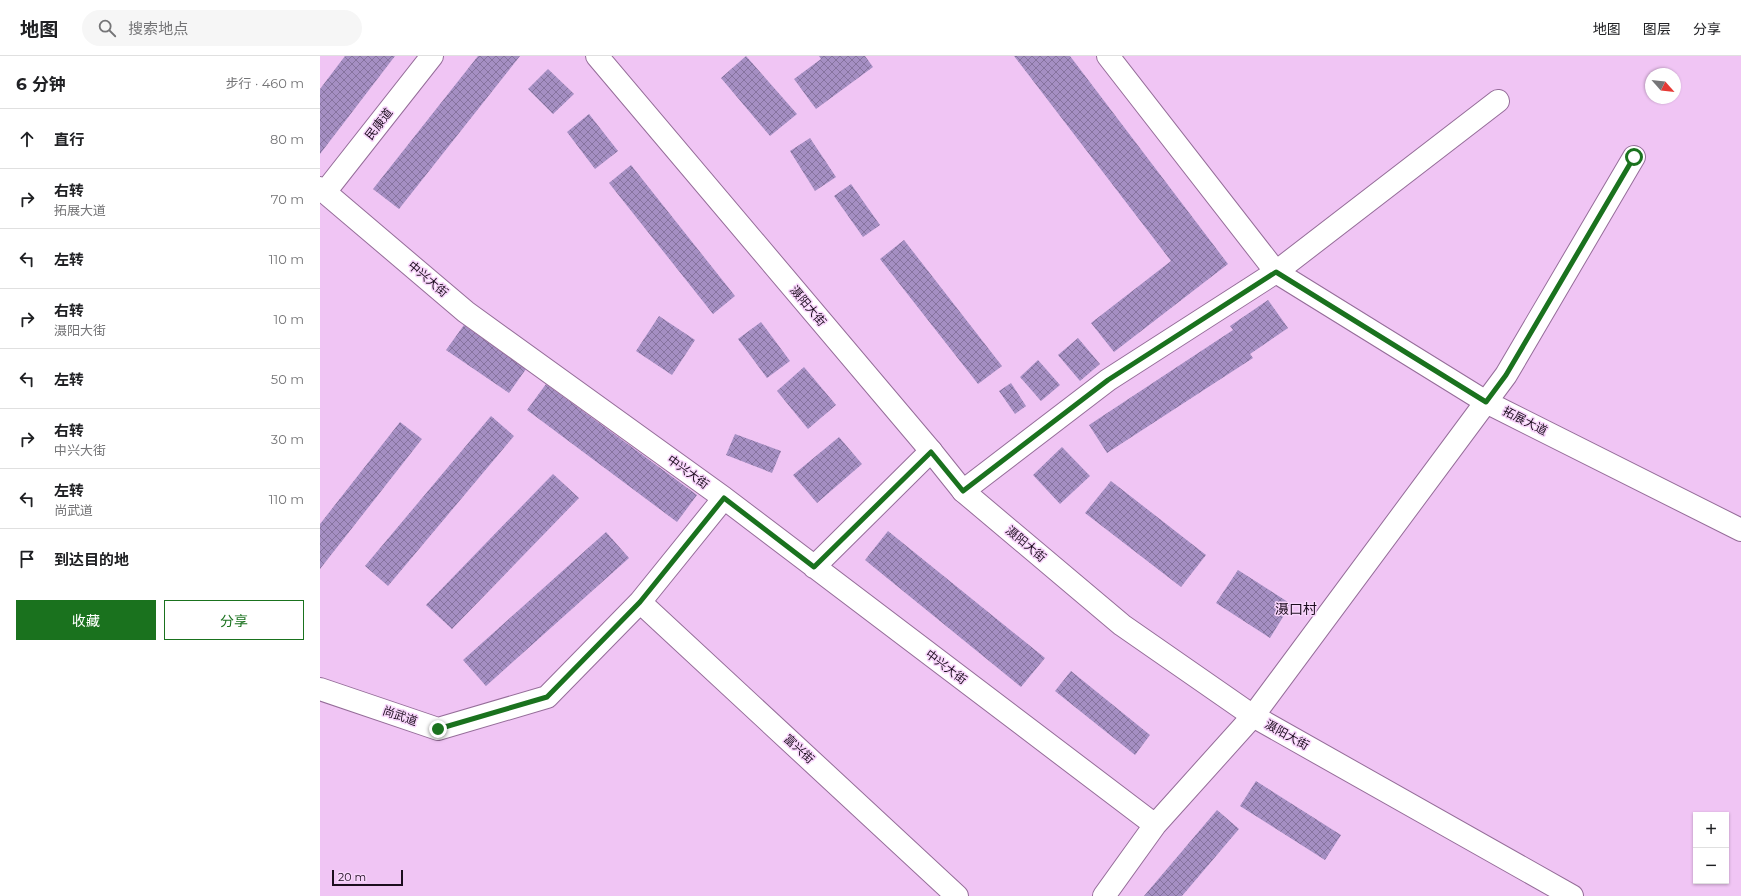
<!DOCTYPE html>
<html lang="zh">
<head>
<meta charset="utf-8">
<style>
	:root { --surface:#fff; --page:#f6f6f6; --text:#202124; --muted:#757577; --line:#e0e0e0; --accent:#1a721e }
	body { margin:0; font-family:Montserrat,"Noto Sans SC",sans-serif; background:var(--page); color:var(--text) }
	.controls { position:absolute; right:12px; bottom:12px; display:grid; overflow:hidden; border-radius:0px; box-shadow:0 1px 3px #0004 }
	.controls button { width:36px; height:36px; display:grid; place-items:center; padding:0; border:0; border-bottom:1px solid var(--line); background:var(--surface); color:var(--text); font:20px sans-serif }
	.compass { position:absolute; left:1325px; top:12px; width:36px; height:36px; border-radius:50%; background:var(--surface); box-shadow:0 1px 3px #0004; rotate:117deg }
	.scale { position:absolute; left:12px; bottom:10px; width:71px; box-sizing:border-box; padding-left:4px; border:2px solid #1c0d1e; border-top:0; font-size:11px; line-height:14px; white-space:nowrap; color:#1c0d1e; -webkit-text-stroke:3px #f8d5fb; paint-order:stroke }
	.stop { position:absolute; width:12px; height:12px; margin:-9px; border:3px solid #1a721e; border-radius:50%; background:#fff }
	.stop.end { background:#1a721e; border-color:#fff; box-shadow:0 1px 4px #0008 }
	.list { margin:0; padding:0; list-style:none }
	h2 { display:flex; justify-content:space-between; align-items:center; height:52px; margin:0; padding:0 16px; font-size:17px }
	h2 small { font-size:13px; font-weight:400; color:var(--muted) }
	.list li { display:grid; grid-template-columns:26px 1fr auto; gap:12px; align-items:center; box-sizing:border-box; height:60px; padding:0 16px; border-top:1px solid var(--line) }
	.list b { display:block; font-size:15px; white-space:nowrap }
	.list p { margin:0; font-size:13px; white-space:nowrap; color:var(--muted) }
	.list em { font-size:13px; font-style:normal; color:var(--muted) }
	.actions { display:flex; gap:8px; padding:12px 16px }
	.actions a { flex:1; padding:9px 0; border:1px solid var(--accent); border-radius:0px; text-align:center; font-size:14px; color:var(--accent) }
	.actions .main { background:var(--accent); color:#fff }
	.icon { flex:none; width:22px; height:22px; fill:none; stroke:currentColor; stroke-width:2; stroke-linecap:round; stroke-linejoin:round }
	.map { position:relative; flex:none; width:1421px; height:840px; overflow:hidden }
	header { display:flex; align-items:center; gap:24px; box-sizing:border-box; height:56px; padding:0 20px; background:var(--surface); border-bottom:1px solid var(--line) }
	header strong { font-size:19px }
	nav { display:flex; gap:22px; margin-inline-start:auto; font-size:14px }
	.search { width:280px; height:36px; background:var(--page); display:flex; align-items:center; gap:10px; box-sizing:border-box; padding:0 14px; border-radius:22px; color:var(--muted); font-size:15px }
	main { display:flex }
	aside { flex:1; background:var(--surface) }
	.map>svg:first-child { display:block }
	.building { fill:url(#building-cross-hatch) }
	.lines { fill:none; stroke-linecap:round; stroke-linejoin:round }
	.minor-casing { stroke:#956d99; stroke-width:24 }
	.secondary-casing { stroke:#956d99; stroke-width:24 }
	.minor { stroke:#fff; stroke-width:22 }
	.secondary { stroke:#fff; stroke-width:22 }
	.route { stroke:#1a721e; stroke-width:5 }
	.labels { text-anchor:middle; stroke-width:3; stroke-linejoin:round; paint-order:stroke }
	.street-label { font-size:12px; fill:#1c0d1e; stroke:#f8d5fb }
	.quarter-label { font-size:14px; fill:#1c0d1e; stroke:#f8d5fb }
</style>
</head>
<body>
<header>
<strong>地图</strong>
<div class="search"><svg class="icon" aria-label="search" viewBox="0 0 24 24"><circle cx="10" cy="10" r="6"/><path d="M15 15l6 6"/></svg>搜索地点</div>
<nav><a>地图</a><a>图层</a><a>分享</a></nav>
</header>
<main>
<aside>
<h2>6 分钟<small>步行 · 460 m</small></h2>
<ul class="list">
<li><svg class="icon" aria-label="ahead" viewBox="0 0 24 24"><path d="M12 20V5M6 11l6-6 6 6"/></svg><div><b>直行</b></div><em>80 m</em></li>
<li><svg class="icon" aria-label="right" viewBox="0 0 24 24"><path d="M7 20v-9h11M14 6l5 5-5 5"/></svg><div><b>右转</b><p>拓展大道</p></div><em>70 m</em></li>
<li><svg class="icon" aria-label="left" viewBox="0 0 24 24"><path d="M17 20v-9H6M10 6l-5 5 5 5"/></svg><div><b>左转</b></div><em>110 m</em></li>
<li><svg class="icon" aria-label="right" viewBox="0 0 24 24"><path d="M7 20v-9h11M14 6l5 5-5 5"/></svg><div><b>右转</b><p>滠阳大街</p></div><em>10 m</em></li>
<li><svg class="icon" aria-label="left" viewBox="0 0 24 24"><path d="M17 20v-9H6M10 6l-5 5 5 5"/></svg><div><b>左转</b></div><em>50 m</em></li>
<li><svg class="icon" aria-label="right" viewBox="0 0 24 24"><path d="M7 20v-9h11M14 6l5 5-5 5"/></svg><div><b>右转</b><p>中兴大街</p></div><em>30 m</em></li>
<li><svg class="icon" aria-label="left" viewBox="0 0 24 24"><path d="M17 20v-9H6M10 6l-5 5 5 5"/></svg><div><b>左转</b><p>尚武道</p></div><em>110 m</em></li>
<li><svg class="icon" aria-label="arrive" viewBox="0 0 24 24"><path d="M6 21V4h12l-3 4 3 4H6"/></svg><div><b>到达目的地</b></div></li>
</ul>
<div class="actions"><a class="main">收藏</a><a>分享</a></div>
</aside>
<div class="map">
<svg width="1421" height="840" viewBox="0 0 1421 840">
	<defs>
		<pattern id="building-cross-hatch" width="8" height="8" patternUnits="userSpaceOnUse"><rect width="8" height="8" fill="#a58fc3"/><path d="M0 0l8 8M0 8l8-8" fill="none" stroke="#86739e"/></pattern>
	</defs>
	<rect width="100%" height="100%" fill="#f0c5f4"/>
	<path class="building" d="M25,0H75L0,98V33Z
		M158,0H200L79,153L53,133Z
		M426,0L477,58L450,80L401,22Z
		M499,0H545L553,11L496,53L474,23L501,3Z
		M694,0H750L908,208L794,296L771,267L851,205Z
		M228,13L254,38L233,58L208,33Z
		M269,58L298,95L275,113L247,76Z
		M490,82L516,121L495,135L470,95Z
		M311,109L415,240L393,258L289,127Z
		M531,128L560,169L543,181L514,140Z
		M584,184L682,310L658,328L560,203Z
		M948,244L968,272L930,298L933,302L787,397L769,369L913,274L910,270Z
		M339,260L375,284L352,319L316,295Z
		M441,266L470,305L447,322L418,283Z
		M144,269L206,313L189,337L126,294Z
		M758,282L780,308L760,325L738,299Z
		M718,304L740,329L721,345L700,321Z
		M484,311L516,349L488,373L457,335Z
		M691,327L706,350L695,358L679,335Z
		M226,328L377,439L357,466L207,354Z
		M171,360L194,380L68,530L45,510Z
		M80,366L102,383L0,513V468Z
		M415,378L461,395L452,417L406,399Z
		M519,381L542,408L497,447L473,419Z
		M742,391L770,420L740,448L713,419Z
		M233,418L259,442L132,573L106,549Z
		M791,425L886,499L861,531L765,457Z
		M568,475L725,602L701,631L545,504Z
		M286,476L309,502L166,630L143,604Z
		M918,514L971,548L950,582L896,547Z
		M751,615L830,679L815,699L735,635Z
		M936,725L1021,779L1005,804L920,750Z
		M897,754L919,773L862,840H824Z"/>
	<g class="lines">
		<g class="minor-casing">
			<path id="minor" d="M788,0L956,216L1166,346L1421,474
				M0,132L146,256L404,442L835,769
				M5,136L112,0
				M643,435L788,324L956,216L1178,45
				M494,511L611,395
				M320,546L637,840
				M0,633L118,673L227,641L320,546L404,442
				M784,840L835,769L933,660L1186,319L1314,101"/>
		</g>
		<g class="secondary-casing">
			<path id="secondary" d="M277,0L611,395L643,435L802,569L933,660L1252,840"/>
		</g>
		<use href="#minor" class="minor"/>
		<use href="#secondary" class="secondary"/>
	</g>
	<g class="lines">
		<path class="route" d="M118,673L227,641L320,546L404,442L494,511L611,396L643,435L788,324L956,216L1166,346L1186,319L1314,101"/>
	</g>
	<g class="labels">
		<g class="street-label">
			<text transform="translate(59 68) rotate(-52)" y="4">民康道</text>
			<text transform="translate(108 223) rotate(40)" y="4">中兴大街</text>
			<text transform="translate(488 250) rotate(50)" y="4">滠阳大街</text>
			<text transform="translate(1205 365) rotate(27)" y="4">拓展大道</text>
			<text transform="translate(368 416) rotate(36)" y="4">中兴大街</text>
			<text transform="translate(706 488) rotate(40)" y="4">滠阳大街</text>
			<text transform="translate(626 611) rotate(37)" y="4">中兴大街</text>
			<text transform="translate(80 660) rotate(19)" y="4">尚武道</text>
			<text transform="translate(967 679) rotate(29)" y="4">滠阳大街</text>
			<text transform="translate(479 693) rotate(43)" y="4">富兴街</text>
		</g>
		<g class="quarter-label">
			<text x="976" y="558">滠口村</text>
		</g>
	</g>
</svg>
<div class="controls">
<button>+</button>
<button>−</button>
</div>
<svg class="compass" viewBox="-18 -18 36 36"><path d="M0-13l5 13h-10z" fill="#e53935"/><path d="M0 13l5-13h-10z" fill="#757577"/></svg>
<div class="scale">20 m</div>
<div class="stop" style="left:1314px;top:101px"></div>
<div class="stop end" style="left:118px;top:673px"></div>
</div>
</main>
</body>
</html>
